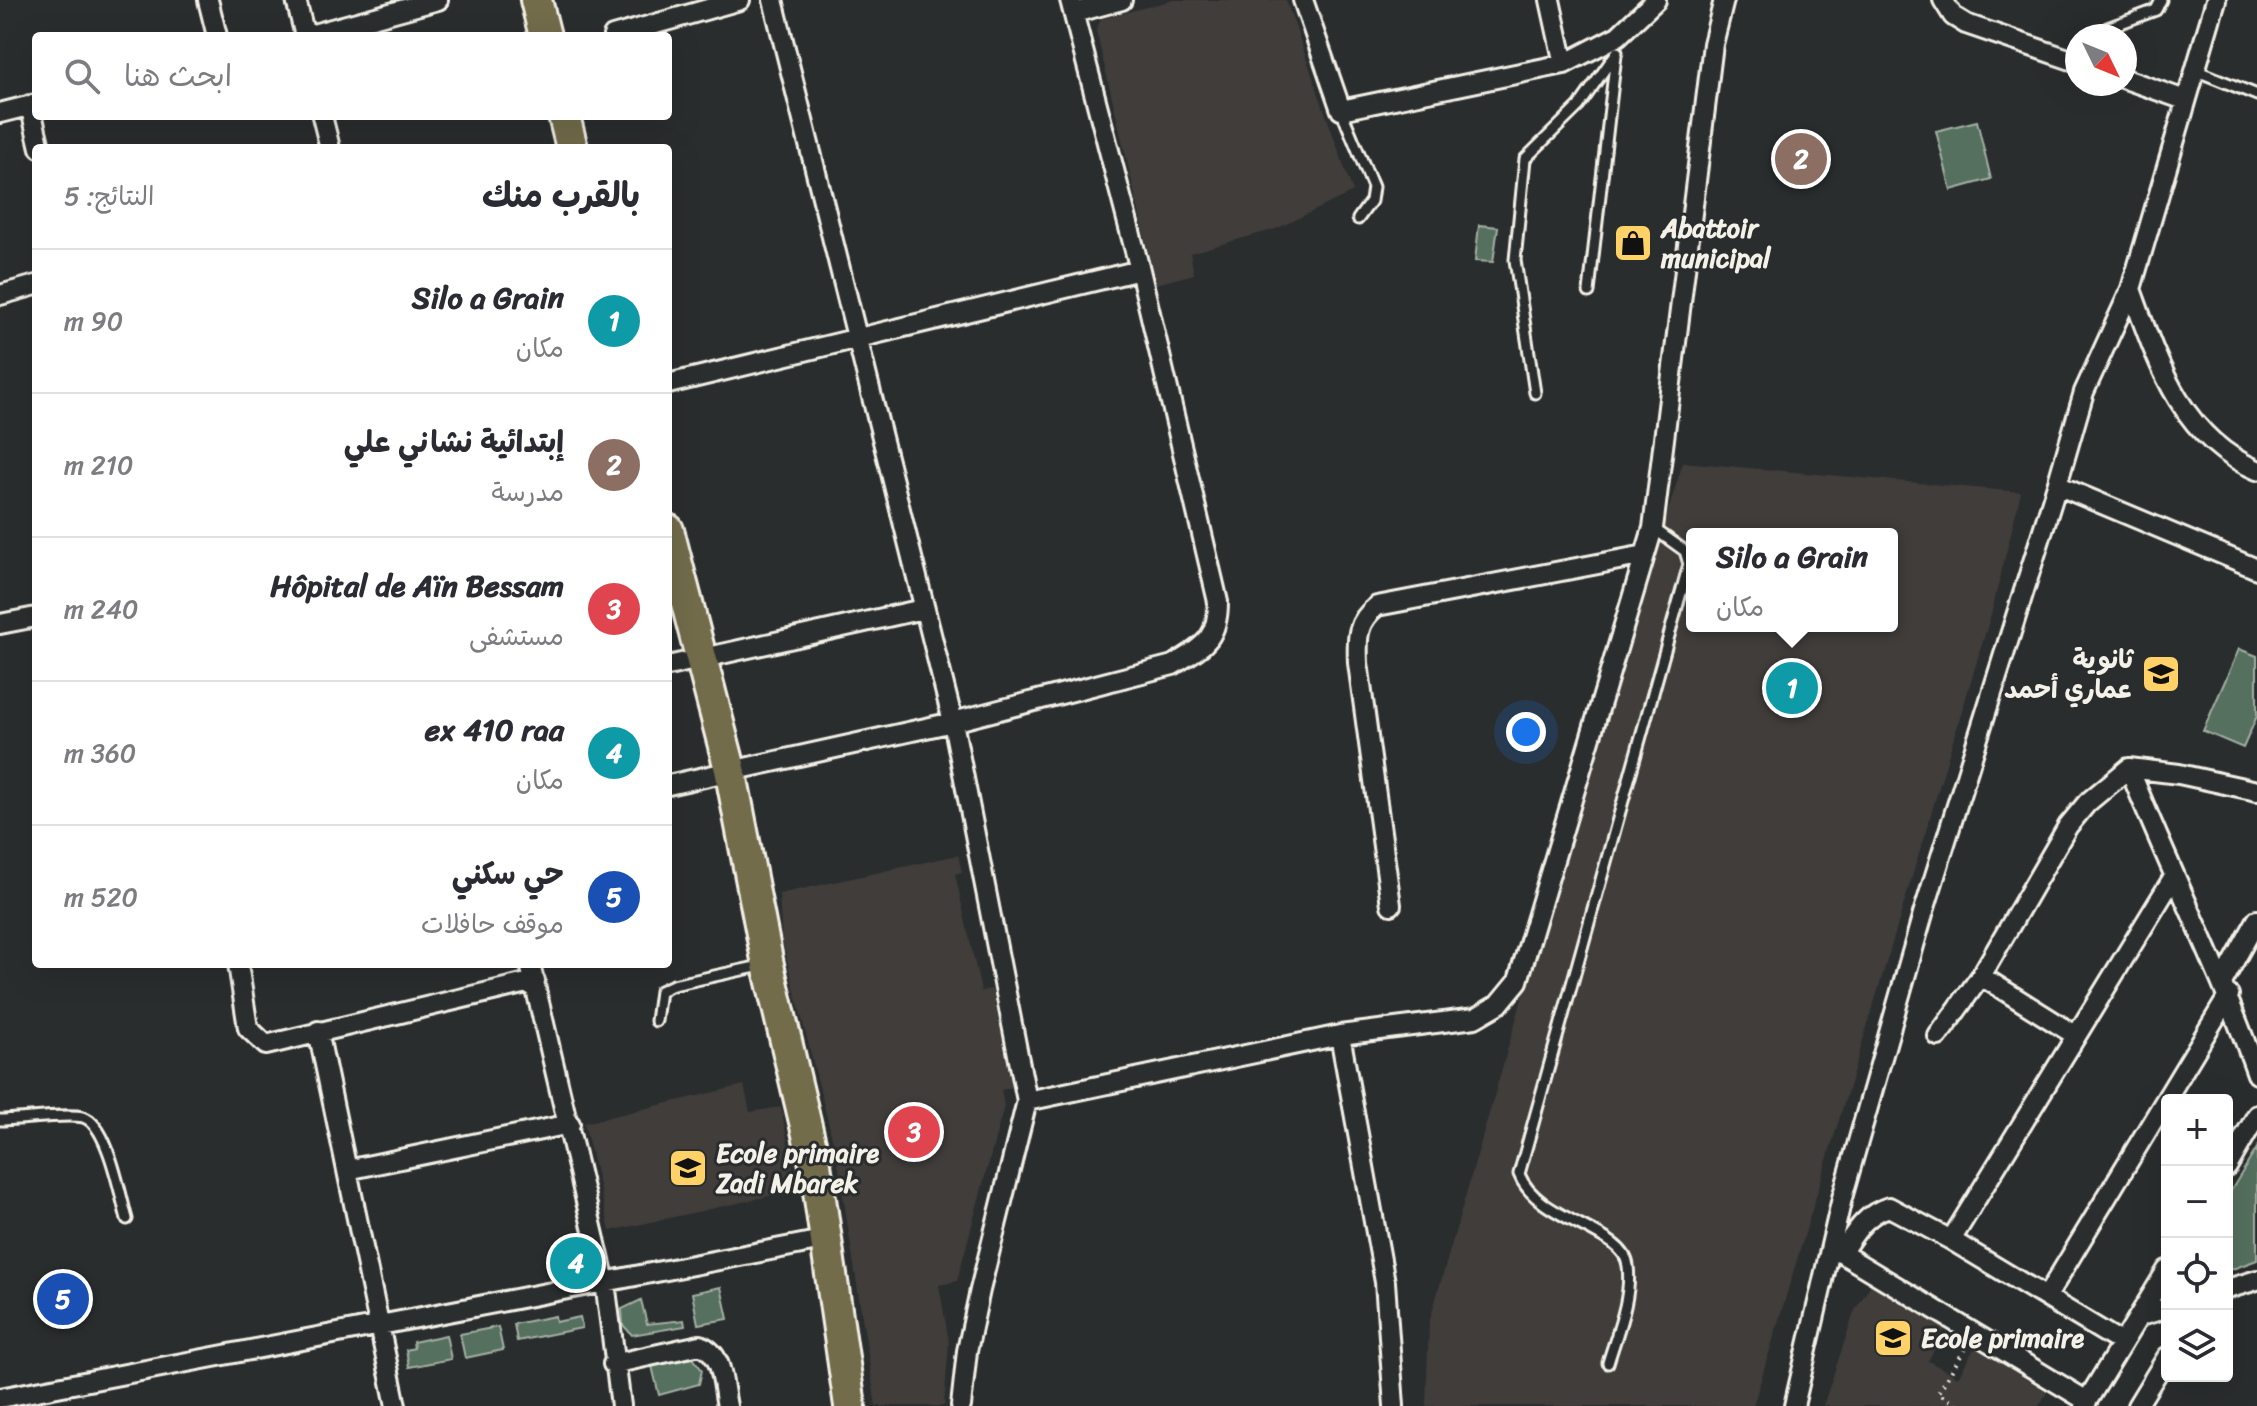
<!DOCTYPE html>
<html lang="ar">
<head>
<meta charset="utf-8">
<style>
	:root { --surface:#fff; --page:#f7f7f7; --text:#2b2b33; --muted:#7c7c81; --line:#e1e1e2; --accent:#ea580c }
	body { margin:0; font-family:Sriracha,"Playpen Sans Arabic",sans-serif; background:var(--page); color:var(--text); direction:rtl }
	.controls { position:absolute; right:24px; bottom:24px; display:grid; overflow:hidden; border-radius:8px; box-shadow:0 8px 32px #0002 }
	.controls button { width:72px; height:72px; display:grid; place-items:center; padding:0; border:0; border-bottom:2px solid var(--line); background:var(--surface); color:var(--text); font:40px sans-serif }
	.compass { position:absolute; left:2065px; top:24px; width:72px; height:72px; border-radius:50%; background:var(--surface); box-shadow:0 8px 32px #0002; rotate:133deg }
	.you { position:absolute; left:1526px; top:732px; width:28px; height:28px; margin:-20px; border:6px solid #fff; border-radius:50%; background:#1a73e8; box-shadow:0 0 0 12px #1a73e833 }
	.badge { display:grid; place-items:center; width:52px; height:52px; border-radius:50%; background:var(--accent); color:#fff; font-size:26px; font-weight:700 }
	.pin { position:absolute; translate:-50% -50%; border:4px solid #fff; box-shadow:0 2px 8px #0006 }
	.popup { position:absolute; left:1686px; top:528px; width:212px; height:104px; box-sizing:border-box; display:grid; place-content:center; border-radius:8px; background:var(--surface); filter:drop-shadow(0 2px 6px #0005); font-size:26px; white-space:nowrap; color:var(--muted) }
	.popup b { font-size:30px; color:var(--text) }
	.popup::after { content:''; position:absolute; left:50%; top:100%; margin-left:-16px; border:16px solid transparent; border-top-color:var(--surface) }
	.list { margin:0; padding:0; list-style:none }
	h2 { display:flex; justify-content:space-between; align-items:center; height:104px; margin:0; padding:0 32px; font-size:34px }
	h2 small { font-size:26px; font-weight:400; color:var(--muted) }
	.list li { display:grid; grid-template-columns:52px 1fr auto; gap:24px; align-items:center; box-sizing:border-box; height:144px; padding:0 32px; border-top:2px solid var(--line) }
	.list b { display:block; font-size:30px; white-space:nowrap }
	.list p { margin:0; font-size:26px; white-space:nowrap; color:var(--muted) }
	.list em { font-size:26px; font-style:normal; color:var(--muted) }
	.icon { flex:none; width:44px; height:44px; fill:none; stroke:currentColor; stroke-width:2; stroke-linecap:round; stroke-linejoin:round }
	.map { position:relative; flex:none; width:2257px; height:1406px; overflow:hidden; direction:ltr }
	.search { position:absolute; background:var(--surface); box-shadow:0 8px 32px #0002; left:32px; top:32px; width:640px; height:88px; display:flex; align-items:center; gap:20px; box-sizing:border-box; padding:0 28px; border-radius:8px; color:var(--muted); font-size:30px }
	.panel { position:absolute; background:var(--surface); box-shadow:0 8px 32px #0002; left:32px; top:144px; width:640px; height:824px; border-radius:8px; direction:rtl }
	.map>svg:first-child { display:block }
	.built { fill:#3f3e3a; fill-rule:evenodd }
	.green { fill:#55705f; stroke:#a4b0a4; stroke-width:2 }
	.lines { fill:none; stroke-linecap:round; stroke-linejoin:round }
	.service-casing { stroke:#f4f1e8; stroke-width:15 }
	.minor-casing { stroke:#f4f1e8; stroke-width:24 }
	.primary-casing { stroke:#f4f1e8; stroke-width:36 }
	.path { stroke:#f4f1e8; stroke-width:4; stroke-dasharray:2 6; stroke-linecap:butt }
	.service { stroke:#2a2d2e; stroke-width:9 }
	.minor { stroke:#2a2d2e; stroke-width:18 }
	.primary { stroke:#726c4b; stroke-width:30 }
	.labels { text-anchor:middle; stroke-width:6; stroke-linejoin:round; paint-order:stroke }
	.poi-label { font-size:26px; font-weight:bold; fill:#f4f1e8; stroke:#2a2d2e; text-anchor:start }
</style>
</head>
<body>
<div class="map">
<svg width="2257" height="1406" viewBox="0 0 2257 1406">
	<rect width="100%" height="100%" fill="#2a2d2e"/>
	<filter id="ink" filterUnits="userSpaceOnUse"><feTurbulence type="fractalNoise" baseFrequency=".0125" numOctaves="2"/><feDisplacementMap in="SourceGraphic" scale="16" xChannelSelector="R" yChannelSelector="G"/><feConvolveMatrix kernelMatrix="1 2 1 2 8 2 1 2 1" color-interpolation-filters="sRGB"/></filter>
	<g filter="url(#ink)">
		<path class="built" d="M1173,0H1286L1353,192L1276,229L1190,253L1194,274L1156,284L1096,30L1101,19Z
			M1683,462L2021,492L1992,611L1753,1406H1426L1429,1323L1567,842ZM1692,534H1892V626H1692Z
			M958,855L962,872L955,874L981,991L992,989L1012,1087L1001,1090L1004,1106L957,1281L939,1285L949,1342L944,1406H876L837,1157L782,940L779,894Z
			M744,1085L750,1112L781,1107L793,1169L789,1170L792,1184L783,1193L610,1231L584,1123Z
			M1872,1283L1946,1328L1928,1361L1958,1377L1975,1347L2047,1392L2039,1406H1823L1855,1310Z"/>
		<path class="green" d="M1977,121L1991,179L1951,190L1936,131Z
			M1479,225L1498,227L1493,262L1475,261Z
			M2239,649L2257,656V716L2243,748L2203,731Z
			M2257,1148V1260L2227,1271V1197Z
			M721,1287L728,1319L698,1324L692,1293Z
			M641,1300L647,1324L684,1320L685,1326L632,1335L623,1325L622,1309Z
			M555,1316L556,1322L580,1317L582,1328L517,1341L514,1324Z
			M498,1327L503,1350L465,1358L460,1334Z
			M446,1335L451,1359L409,1367L406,1350L414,1348L413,1342Z
			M693,1358L702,1370L699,1384L659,1395L652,1366Z"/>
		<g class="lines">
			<g class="service-casing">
				<path id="service" d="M2107,28L2156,10L2161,0
					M2195,70L2257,95
					M1341,110L1373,187L1371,201L1358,219
					M1589,292L1616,55
					M1535,393L1515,260L1525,159L1579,106L1617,52
					M656,1021L660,991L673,985L765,965
					M0,1120C18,1120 68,1113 83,1117C108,1124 120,1195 127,1219
					M1608,1363C1617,1333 1632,1298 1628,1266C1625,1230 1537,1221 1519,1174L1689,564L1685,551L1653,528"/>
			</g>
			<g class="minor-casing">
				<path id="minor" d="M208,0L217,36
					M296,0L305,36
					M773,0L953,722L1027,1101L980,1290L967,1351L961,1406
					M1303,0L1341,110L1564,64L1618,36L1656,0
					M1550,0L1564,64
					M1943,0L1953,16L1966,24L2077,62
					M2216,0L2131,289L2084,392L2057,485L2257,569
					M1074,13L1122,0
					M306,36L438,0
					M613,36L740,0
					M2125,79L2185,100
					M30,105L40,148
					M0,113L36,104
					M322,116L330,148
					M2131,289C2157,361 2181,438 2257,470
					M0,295L36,285
					M668,384L1140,270
					M0,624L36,617
					M668,666L923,609
					M2129,768C2170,871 2220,970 2257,1074
					M668,785L953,722L1173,665C1203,646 1218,640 1218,602L1140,270L1070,0
					M1391,905L1358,663C1357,638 1356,622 1377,606L1645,555
					M238,964L248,1028L266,1045L535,981
					M530,964L605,1282L621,1406
					M1981,976L2075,1035
					M2222,983L2257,920
					M318,1031L396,1406
					M1340,1035L1475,1018L1499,1004L1518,981L1653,528L1713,44L1724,0
					M1938,1036L1981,976L2068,826L2087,803L2129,768L2179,774L2257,791
					M1027,1101L1340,1035L1385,1282L1394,1406
					M2227,1167L2257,1115
					M347,1170L570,1124
					M1951,1240L2173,878
					M2227,1289L2257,1280
					M2047,1296L2229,995
					M2140,1316L2167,1308
					M613,1364L700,1345C724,1354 722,1383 727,1406
					M0,1398L828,1239
					M2087,1401L1841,1253C1855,1233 1865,1214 1889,1207L1951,1240L2122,1343
					M1794,1406L1842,1198L1923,914L2057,485
					M2084,1406L2167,1270
					M2137,1406L2167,1357"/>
			</g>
			<g class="primary-casing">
				<path id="primary" d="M536,0L545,36
					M564,116L572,148
					M668,530L730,769L768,965L815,1164L850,1406"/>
			</g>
			<path class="path" d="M1957,1405L1938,1393L1965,1349"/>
			<use href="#service" class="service"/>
			<use href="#minor" class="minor"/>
			<use href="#primary" class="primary"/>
		</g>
	</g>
	<defs>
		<g id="shop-square" transform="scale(2)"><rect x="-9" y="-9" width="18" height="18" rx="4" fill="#ffd166" stroke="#2a2d2e"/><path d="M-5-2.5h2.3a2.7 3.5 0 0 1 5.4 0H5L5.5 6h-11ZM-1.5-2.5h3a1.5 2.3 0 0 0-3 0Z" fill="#111"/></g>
		<g id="school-square" transform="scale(2)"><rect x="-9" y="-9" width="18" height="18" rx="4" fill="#ffd166" stroke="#2a2d2e"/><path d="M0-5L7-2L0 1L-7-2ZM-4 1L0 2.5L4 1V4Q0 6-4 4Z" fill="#111"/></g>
	</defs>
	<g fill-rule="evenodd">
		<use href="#shop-square" x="1633" y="243"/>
		<use href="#school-square" x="2161" y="674"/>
		<use href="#school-square" x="688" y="1168"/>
		<use href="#school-square" x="1893" y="1338"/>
	</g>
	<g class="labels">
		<g class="poi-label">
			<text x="1661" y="237">Abattoir<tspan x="1661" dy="30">municipal</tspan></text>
			<text x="2133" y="668" text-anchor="end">ثانوية<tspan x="2133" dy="30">عماري أحمد</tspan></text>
			<text x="716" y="1162">Ecole primaire<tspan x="716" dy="30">Zadi Mbarek</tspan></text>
			<text x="1921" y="1347">Ecole primaire</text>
		</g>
	</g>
</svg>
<div class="controls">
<button>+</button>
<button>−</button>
<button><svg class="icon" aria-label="locate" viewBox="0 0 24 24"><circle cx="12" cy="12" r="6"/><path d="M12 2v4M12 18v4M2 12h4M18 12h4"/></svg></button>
<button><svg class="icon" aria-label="layers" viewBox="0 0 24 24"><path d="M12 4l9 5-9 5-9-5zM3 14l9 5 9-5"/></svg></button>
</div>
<svg class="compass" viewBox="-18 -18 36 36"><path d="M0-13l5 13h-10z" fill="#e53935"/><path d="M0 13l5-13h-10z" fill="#7c7c81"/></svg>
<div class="you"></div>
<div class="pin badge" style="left:1792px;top:688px;background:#0f9aa8">1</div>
<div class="popup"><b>Silo a Grain</b>مكان</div>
<div class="pin badge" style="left:1801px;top:159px;background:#8d6e63">2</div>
<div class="pin badge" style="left:914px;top:1132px;background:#e0444e">3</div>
<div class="pin badge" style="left:576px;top:1263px;background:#0f9aa8">4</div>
<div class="pin badge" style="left:63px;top:1299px;background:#1a4fb4">5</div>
<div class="search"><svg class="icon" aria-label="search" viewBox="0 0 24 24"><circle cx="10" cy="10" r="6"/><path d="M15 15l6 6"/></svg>ابحث هنا</div>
<section class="panel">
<h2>بالقرب منك<small>النتائج: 5</small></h2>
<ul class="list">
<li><span class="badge" style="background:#0f9aa8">1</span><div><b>Silo a Grain</b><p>مكان</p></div><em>90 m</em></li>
<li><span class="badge" style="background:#8d6e63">2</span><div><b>إبتدائية نشاني علي</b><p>مدرسة</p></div><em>210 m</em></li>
<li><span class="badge" style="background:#e0444e">3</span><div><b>Hôpital de Aïn Bessam</b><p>مستشفى</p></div><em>240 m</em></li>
<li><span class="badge" style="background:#0f9aa8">4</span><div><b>ex 410 raa</b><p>مكان</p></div><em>360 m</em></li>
<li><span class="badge" style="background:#1a4fb4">5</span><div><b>حي سكني</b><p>موقف حافلات</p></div><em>520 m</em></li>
</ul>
</section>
</div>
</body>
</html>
